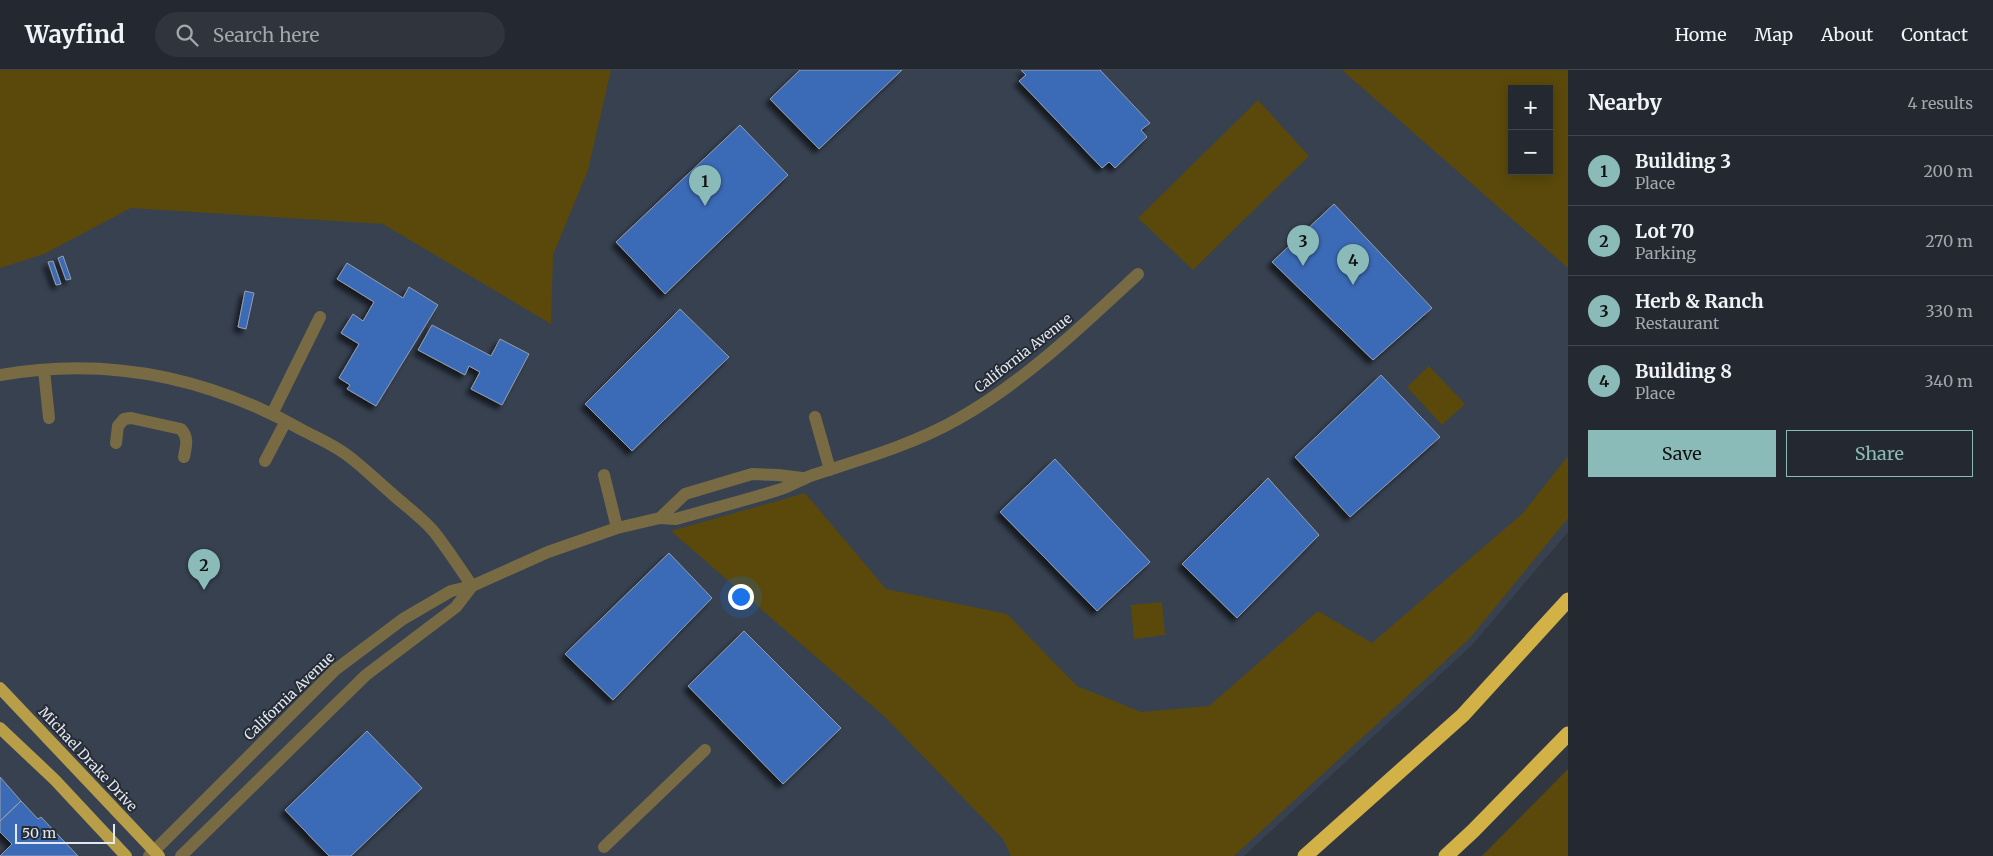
<!DOCTYPE html>
<html lang="en">
<head>
<meta charset="utf-8">
<style>
	:root { --surface:#242931; --page:#30353d; --text:#f1f3f6; --muted:#a3a6ab; --line:#41454d; --accent:#8bbbb9 }
	body { margin:0; font-family:Merriweather,serif; background:var(--page); color:var(--text) }
	.controls { position:absolute; right:15px; top:15px; display:grid; overflow:hidden; border-radius:0px; box-shadow:0 2px 12px #0003 }
	.controls button { width:45px; height:45px; display:grid; place-items:center; padding:0; border:0; border-bottom:1px solid var(--line); background:var(--surface); color:var(--text); font:25px sans-serif }
	.scale { position:absolute; left:15px; bottom:12px; width:100px; box-sizing:border-box; padding-left:5px; border:2px solid #e3e7ee; border-top:0; font-size:14px; line-height:18px; white-space:nowrap; color:#e3e7ee; -webkit-text-stroke:4px #262c36; paint-order:stroke }
	.you { position:absolute; left:740px; top:526px; width:18px; height:18px; margin:-12px; border:4px solid #fff; border-radius:50%; background:#1a73e8; box-shadow:0 0 0 8px #1a73e833 }
	.badge { display:grid; place-items:center; width:32px; height:32px; border-radius:50%; background:var(--accent); color:#111; font-size:16px; font-weight:700 }
	.pin { position:absolute; translate:-50% -41px; filter:drop-shadow(0 1px 2px #0008) }
	.pin::after { content:''; position:absolute; top:26px; width:18px; height:15px; background:inherit; clip-path:polygon(0 0,100% 0,50% 100%) }
	.list { margin:0; padding:0; list-style:none }
	h2 { display:flex; justify-content:space-between; align-items:center; height:65px; margin:0; padding:0 20px; font-size:21px }
	h2 small { font-size:16px; font-weight:400; color:var(--muted) }
	.list li { display:grid; grid-template-columns:32px 1fr auto; gap:15px; align-items:center; box-sizing:border-box; height:70px; padding:0 20px; border-top:1px solid var(--line) }
	.list b { display:block; font-size:19px; white-space:nowrap }
	.list p { margin:0; font-size:16px; white-space:nowrap; color:var(--muted) }
	.list em { font-size:16px; font-style:normal; color:var(--muted) }
	.actions { display:flex; gap:10px; padding:15px 20px }
	.actions a { flex:1; padding:11px 0; border:1px solid var(--accent); border-radius:0px; text-align:center; font-size:18px; color:var(--accent) }
	.actions .main { background:var(--accent); color:#111 }
	.icon { flex:none; width:28px; height:28px; fill:none; stroke:currentColor; stroke-width:2; stroke-linecap:round; stroke-linejoin:round }
	.map { position:relative; flex:none; width:1568px; height:786px; overflow:hidden }
	header { display:flex; align-items:center; gap:30px; box-sizing:border-box; height:70px; padding:0 25px; background:var(--surface); border-bottom:1px solid var(--line) }
	header strong { font-size:24px }
	nav { display:flex; gap:28px; margin-inline-start:auto; font-size:18px }
	.search { width:350px; height:45px; background:var(--page); display:flex; align-items:center; gap:12px; box-sizing:border-box; padding:0 18px; border-radius:28px; color:var(--muted); font-size:19px }
	main { display:flex }
	aside { flex:1; background:var(--surface) }
	.map>svg:first-child { display:block }
	.built { fill:#374150; fill-rule:evenodd }
	.green { fill:#5a490a; fill-rule:evenodd }
	.building { fill:#3b6bb6; stroke:#969eab; filter:url(#shadow) }
	.lines { fill:none; stroke-linecap:round; stroke-linejoin:round }
	.minor { stroke:#786b44; stroke-width:12 }
	.major { stroke:#b89e48; stroke-width:12 }
	.highway { stroke:#d2b247; stroke-width:15 }
	.labels { text-anchor:middle; stroke-width:4; stroke-linejoin:round; paint-order:stroke }
	.street-label { font-size:14px; fill:#e3e7ee; stroke:#262c36 }
</style>
</head>
<body>
<header>
<strong>Wayfind</strong>
<div class="search"><svg class="icon" aria-label="search" viewBox="0 0 24 24"><circle cx="10" cy="10" r="6"/><path d="M15 15l6 6"/></svg>Search here</div>
<nav><a>Home</a><a>Map</a><a>About</a><a>Contact</a></nav>
</header>
<main>
<div class="map">
<svg width="1568" height="786" viewBox="0 0 1568 786">
	<defs>
		<filter id="shadow"><feDropShadow dx="-4.5" dy="4.5" stdDeviation="2.5" flood-color="#0009"/></filter>
	</defs>
	<rect width="100%" height="100%" fill="#303741"/>
	<path class="built" d="M0,0H1568V462L1472,575L1244,786H0ZM1512,19H1549V101H1512Z"/>
	<path class="green" d="M0,0H611L588,100L553,185L551,254L383,154L131,138L44,184L0,198Z
		M1342,0H1568V198ZM1512,19H1549V101H1512Z
		M1258,30L1309,86L1193,200L1138,148Z
		M1429,296L1465,334L1442,355L1407,317Z
		M1568,386V448L1470,568L1234,786H1011L1003,769L885,647L671,461L805,423L886,519L1007,544L1077,616L1141,642L1209,636L1318,541L1372,573L1522,444Z
		M1162,532L1165,565L1134,569L1131,535Z
		M1568,699V786H1482Z"/>
	<path class="building" d="M800,0H902L819,79L770,29Z
		M1021,0H1100L1150,53L1141,60L1147,67L1115,98L1109,92L1102,98L1019,11L1026,5Z
		M740,55L788,105L665,224L616,172Z
		M1334,134L1432,238L1373,290L1272,192Z
		M63,186L71,209L66,210L58,188Z
		M53,191L61,214L56,215L48,192Z
		M347,193L403,228L409,217L438,235L376,336L347,319L350,315L339,308L359,274L341,263L353,244L363,251L374,232L337,209Z
		M245,221L254,223L246,259L238,257Z
		M680,239L729,287L632,381L585,334Z
		M432,255L491,286L500,269L529,284L502,335L471,319L480,302L469,296L465,305L418,280Z
		M1381,305L1440,367L1350,447L1295,387Z
		M1055,389L1150,492L1097,541L1000,442Z
		M1268,408L1319,465L1237,548L1182,494Z
		M669,483L712,528L613,630L565,584Z
		M744,561L841,658L783,714L688,616Z
		M367,661L422,718L351,786H329L285,740Z
		M0,707L21,731L0,751Z
		M21,731L38,749L41,747L78,786H0L12,774L0,762V751Z"/>
	<g class="lines">
		<path class="minor" d="M44,300L49,348
			M0,305C108,286 209,307 304,361C318,368 334,375 347,385C362,396 376,410 390,422C404,435 423,448 435,463C448,480 460,498 472,516
			M272,344L320,247
			M815,347L830,400
			M116,373L118,356L124,349L131,348L181,359C189,368 186,376 184,387
			M265,391L286,351
			M604,405L617,458
			M660,448L685,424L752,404L778,405L802,408
			M604,777L705,680
			M149,786L335,600L403,549L451,521L472,516L548,482L617,458L660,448L676,449C710,439 744,431 778,420C790,417 801,409 813,405C862,389 912,375 958,349C1025,311 1081,257 1138,204
			M181,786L366,605L456,537L472,516"/>
		<path class="major" d="M0,618L159,786
			M0,658L55,710L126,786"/>
		<path class="highway" d="M1305,786L1463,645L1568,530
			M1446,786L1473,761L1568,664"/>
	</g>
	<g class="labels">
		<g class="street-label">
			<text transform="translate(1023 283) rotate(-38)" y="5">California Avenue</text>
			<text transform="translate(289 626) rotate(-44)" y="5">California Avenue</text>
			<text transform="translate(88 689) rotate(47)" y="5">Michael Drake Drive</text>
		</g>
	</g>
</svg>
<div class="controls">
<button>+</button>
<button>−</button>
</div>
<div class="scale">50 m</div>
<div class="you"></div>
<div class="pin badge" style="left:705px;top:136px">1</div>
<div class="pin badge" style="left:204px;top:520px">2</div>
<div class="pin badge" style="left:1303px;top:196px">3</div>
<div class="pin badge" style="left:1353px;top:215px">4</div>
</div>
<aside>
<h2>Nearby<small>4 results</small></h2>
<ul class="list">
<li><span class="badge">1</span><div><b>Building 3</b><p>Place</p></div><em>200 m</em></li>
<li><span class="badge">2</span><div><b>Lot 70</b><p>Parking</p></div><em>270 m</em></li>
<li><span class="badge">3</span><div><b>Herb &amp; Ranch</b><p>Restaurant</p></div><em>330 m</em></li>
<li><span class="badge">4</span><div><b>Building 8</b><p>Place</p></div><em>340 m</em></li>
</ul>
<div class="actions"><a class="main">Save</a><a>Share</a></div>
</aside>
</main>
</body>
</html>
